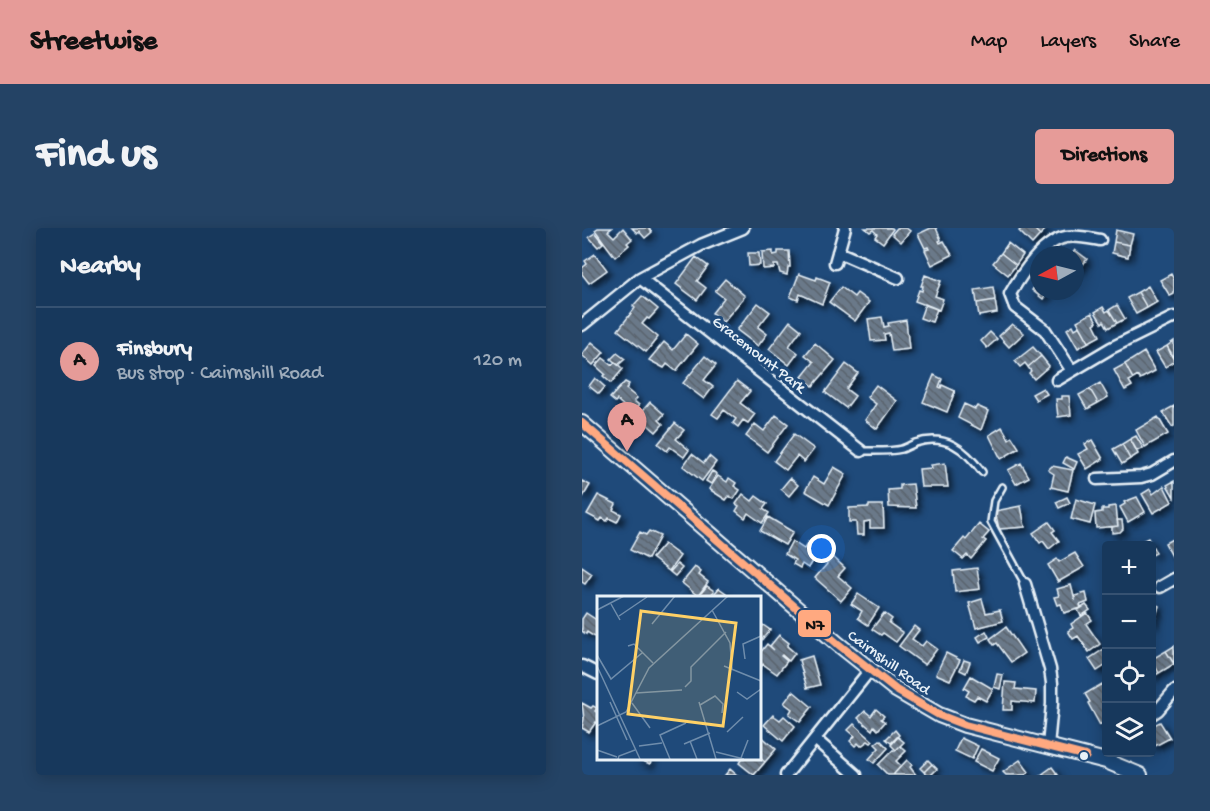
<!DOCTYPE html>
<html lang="en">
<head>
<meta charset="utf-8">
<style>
	:root { --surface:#17385c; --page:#244365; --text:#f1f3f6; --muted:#9eacbb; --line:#365272; --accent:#e69b98 }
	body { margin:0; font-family:"Gochi Hand",sans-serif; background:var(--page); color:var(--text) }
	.controls { position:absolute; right:18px; bottom:18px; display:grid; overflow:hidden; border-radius:6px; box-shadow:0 3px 15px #0003 }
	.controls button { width:54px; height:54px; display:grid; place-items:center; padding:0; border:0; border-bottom:2px solid var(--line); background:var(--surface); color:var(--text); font:30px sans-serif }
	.compass { position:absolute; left:448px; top:18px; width:54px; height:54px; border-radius:50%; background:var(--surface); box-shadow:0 3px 15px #0003; rotate:263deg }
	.you { position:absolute; left:240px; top:321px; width:21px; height:21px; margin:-15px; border:4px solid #fff; border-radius:50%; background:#1a73e8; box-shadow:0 0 0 9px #1a73e833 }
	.badge { display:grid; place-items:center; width:39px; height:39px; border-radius:50%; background:var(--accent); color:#111; font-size:20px; font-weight:700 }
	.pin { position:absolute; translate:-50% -50px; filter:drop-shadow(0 2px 3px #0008) }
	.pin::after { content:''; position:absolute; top:32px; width:21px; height:18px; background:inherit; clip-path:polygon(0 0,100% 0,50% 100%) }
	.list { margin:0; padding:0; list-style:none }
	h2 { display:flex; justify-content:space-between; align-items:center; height:78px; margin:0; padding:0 24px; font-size:26px }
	h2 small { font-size:20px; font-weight:400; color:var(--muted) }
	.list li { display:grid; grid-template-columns:39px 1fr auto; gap:18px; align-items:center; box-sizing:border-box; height:108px; padding:0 24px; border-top:2px solid var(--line) }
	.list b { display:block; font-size:22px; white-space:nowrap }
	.list p { margin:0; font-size:20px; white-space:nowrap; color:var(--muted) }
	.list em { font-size:20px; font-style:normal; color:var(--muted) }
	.icon { flex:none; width:33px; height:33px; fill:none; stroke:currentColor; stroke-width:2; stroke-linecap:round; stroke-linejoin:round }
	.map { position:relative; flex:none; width:592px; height:547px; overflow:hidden; border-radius:6px }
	header { display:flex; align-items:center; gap:36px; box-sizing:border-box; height:84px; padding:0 30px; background:var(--accent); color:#111 }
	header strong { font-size:28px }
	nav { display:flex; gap:33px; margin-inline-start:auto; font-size:21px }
	.intro { display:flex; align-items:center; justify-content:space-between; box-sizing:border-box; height:144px; padding:0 36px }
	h1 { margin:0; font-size:42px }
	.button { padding:15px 27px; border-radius:6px; background:var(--accent); color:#111; font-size:21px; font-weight:700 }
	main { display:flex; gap:36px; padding:0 36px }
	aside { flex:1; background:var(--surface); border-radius:6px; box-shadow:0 3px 15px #0003 }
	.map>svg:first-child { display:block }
	.building { fill:url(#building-back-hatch); stroke:#e8f1f8; stroke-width:1.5; filter:url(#shadow) }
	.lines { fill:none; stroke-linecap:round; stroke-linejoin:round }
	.service-casing { stroke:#e8f1f8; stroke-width:10 }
	.minor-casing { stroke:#e8f1f8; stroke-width:15 }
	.tertiary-casing { stroke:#e8f1f8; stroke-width:18 }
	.service { stroke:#1f4a7a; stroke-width:5 }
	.minor { stroke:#1f4a7a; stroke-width:10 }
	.tertiary { stroke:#1f4a7a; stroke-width:14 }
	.bus-1-casing { stroke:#1f4a7a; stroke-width:12 }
	.bus-1 { stroke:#ffa980; stroke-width:8 }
	.bus-dot { fill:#e8f1f8; stroke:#1f4a7a; stroke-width:2 }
	.labels { text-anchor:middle; stroke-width:6; stroke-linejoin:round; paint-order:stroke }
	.street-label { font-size:16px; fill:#e8f1f8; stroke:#1f4a7a }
	.inset-road { fill:none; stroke:#6f8dac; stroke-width:1.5 }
	.view { fill:#ffd166; fill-opacity:0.15; stroke:#ffd166; stroke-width:3 }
	.inset-edge { fill:none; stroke:#e8f1f8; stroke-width:3 }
	.line-badge { stroke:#1f4a7a; stroke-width:2 }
	.pale-badge-label { font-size:16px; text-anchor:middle; font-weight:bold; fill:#111 }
</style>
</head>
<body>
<header>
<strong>Streetwise</strong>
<nav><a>Map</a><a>Layers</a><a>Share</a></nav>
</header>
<div class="intro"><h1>Find us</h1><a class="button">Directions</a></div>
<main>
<aside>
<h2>Nearby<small></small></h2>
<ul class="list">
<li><span class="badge">A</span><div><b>Finsbury</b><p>Bus stop · Cairnshill Road</p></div><em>120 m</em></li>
</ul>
</aside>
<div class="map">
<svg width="592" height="547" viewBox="0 0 592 547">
	<defs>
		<pattern id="building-back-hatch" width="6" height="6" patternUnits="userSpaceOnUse" patternTransform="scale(1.5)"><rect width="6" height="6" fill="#6a7989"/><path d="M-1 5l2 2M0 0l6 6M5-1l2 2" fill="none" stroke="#5a636d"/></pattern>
		<filter id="shadow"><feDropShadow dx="4" dy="4" stdDeviation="3" flood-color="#0009"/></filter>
	</defs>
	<rect width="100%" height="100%" fill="#1f4a7a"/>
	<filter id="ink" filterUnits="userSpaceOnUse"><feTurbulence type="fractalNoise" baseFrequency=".0167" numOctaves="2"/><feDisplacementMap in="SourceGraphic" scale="12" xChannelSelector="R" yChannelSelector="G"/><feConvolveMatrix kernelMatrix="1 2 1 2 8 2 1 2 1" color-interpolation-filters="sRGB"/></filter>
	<g filter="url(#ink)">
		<path class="building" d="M16,0H30L26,3L32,9L41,0L50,11L45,15L47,17L33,29L13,2Z
			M50,0H66L70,4L63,10L57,3L55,5Z
			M283,0H310L311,1L301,15L293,9L295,6L291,2L288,4Z
			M315,0H324L328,3L319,14L310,6Z
			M349,0H354L359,12L357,13L358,15L362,13L370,27L350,37L343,22L347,21L346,19L343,20L336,6Z
			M440,0H451L458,7L450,16L437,3Z
			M451,0H465L458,7Z
			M534,2L551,6L548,17L532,14Z
			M13,5L21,15L16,19L7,9Z
			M532,14L548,17L546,29L530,25Z
			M426,15L441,27L434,37L419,25Z
			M493,22L505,31L497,42L493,39V27H489Z
			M191,23V27L196,26V23H207L208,39H206L205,47L198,45L196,37H192V40L181,41L180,24Z
			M166,25H177L178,37L167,38Z
			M419,25L434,37L426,47L411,35Z
			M13,26L25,42L7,55L0,46V40L5,36L3,33Z
			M114,29L126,38L115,53L124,60L115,72L94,56Z
			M217,46L234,52L235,49L248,54L240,76L218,66L216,72L208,69Z
			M589,46L592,52V66L588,68L578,52Z
			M343,47L359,53L353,68L361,71L357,82L333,73L337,62L340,63L341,58H339Z
			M143,51L163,68L141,94L130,85L142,70L133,63Z
			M456,54L457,63H467L461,71L450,62Z
			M566,58L575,74L565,80L556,64Z
			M259,59L272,69L275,65L287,74L273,93L247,74Z
			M411,59L413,72L395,75L393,62Z
			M556,64L565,80L554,86L545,70Z
			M60,68L76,81L67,91L65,90L60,96L76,109L64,124L36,102L53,80L51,78Z
			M413,72L415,85L397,88L395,75Z
			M176,75L188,84L176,99L185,106L176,118L155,102Z
			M343,76L355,81L350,94L338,90Z
			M535,77L543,91L535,95L527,82Z
			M521,79L524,84L527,82L535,95L526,100L522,93L520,95L513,84Z
			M510,85L515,94L512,96L518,108L507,114L495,93Z
			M300,89L302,99L307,98L306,95L324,92L327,121L310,123L307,105L302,106L303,112L289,113L286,91Z
			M208,93L219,102L207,118L216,125L207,137L187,121Z
			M430,96L442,105L427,119L417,108Z
			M491,97L493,101L498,98L507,114L496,120L485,101Z
			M408,104L415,111L405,120L399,113Z
			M104,106L116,116L94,143L85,136L82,140L67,132L82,114L91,122Z
			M592,113V130L585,118Z
			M10,114L22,124L11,137L0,127Z
			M233,115L253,132L231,158L220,149L232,134L223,127Z
			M585,118L592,133L583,139L574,124Z
			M451,119L459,128L446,139L443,135L438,139L433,133Z
			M562,124L573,143L558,151L556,148L551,151L543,136Z
			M35,125L43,131L36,137L29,131Z
			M123,128L134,137L122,152L131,159L122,171L101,155Z
			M459,128L467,138L452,151L447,145L449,143L446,139Z
			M21,130L30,137L33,134L41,141L29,155L21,148L23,146L14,138Z
			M264,136L276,145L264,161L273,168L264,180L243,164Z
			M543,136L551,151L547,153L550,158L543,162L532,142Z
			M352,147L360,151L357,159L359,160L360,157L373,163L365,184L341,174Z
			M13,150L23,159L17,166L7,158Z
			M155,153L168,163L158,175L173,186L166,195L161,192L156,199L151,195L154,191L142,182L136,190L130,186Z
			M43,154L47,156L44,161L55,170L52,173L57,177L50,185L35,172L33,174L28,170Z
			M518,155L526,169L516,175L508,161Z
			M294,157L315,173L295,201L283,192L294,176L285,169Z
			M461,160L465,166L454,172L450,166Z
			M508,161L516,175L505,181L497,167Z
			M480,168H487L489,187L476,189L474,171H480Z
			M68,174L82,186L77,192L81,196L74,204L56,188Z
			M382,176L393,181L395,178L406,183L399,202L376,190Z
			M592,178V198L590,199L581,184Z
			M194,187L206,196L185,224L164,208L173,196L182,203Z
			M576,189L586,206L563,219L554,202Z
			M93,195L102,202L94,211L107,222L102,229L88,219L85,223L76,216Z
			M420,199L427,211L430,209L437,220L419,231L407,207Z
			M212,206L232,221L222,234L215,228L204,242L192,233Z
			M554,208L561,220L555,223L548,211Z
			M548,211L556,226L548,231L540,216Z
			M510,212L521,231L505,241L496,226L506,221L503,216Z
			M540,216L548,231L540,236L531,221Z
			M110,226L122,235L127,228L134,234L120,253L101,238Z
			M484,229L495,234L492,241L481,235Z
			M363,235L366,259H339L337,241L350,240L349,237Z
			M439,235L447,249L434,256L426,242Z
			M470,238L491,242L486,263L469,259L472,246L466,242Z
			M252,239L264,246L247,277L223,263L231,249L242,256Z
			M130,243L135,246L129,256L124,253Z
			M136,248L145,254L147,250L154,255L152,258L158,262L152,271L147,268L144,272L127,261Z
			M208,250L216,257L207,268L199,261Z
			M0,253L8,257L1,269H0Z
			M592,253V269L585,257Z
			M331,256L334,280L307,279L306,262L318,261V257Z
			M582,258L590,274L571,285L560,266L568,261L571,266Z
			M161,266L170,273L174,268L185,276L181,281L187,285L180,295L166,285L163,290L154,283L157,278L154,276Z
			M16,267L34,276L31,282L39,286L35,294L27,290L25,293L20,290L18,293L5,286Z
			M485,269L488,275L477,280L474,274Z
			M555,269L563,284L546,294L538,279L543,276L542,274Z
			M494,271L513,277L508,296L489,291Z
			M287,277H301L302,300H288V293L282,294V307H275L274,294H267V280L287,279Z
			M439,278L443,299L417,301L413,283Z
			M534,278L536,298L514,300L513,285L520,284V281H526V279Z
			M186,289L211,304L203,317L178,303Z
			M535,292H540L541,301L538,304L530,305V299L536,298Z
			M467,294L473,302L470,304L477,313L467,321L461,313L458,315L451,305Z
			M397,296L407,304L401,311L404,313L389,331L385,327L381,331L371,323L382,310L384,312Z
			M67,303L78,308L66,331L48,322L58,304L64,307Z
			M566,310L574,325L570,327V317H552Z
			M592,310V330H591L583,315Z
			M210,313L222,321L226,314L237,321L226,340L220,336L218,340L211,336L213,332L203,326Z
			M82,316L98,328L87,343L70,330Z
			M493,325L502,339L476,354L466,337L475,331L477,334Z
			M251,329L263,340L256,348L270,360L259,373L233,350Z
			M95,336L100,340L93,348L88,344Z
			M0,339L10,346L3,356L0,354Z
			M113,339L119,344L117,347L126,354L116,368L100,355Z
			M395,340L398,361L373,364L371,343Z
			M489,357L493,373V368L504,365L506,374L498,377L499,380L482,385L479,376L475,377L472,369L477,368L475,361Z
			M125,358L132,363L127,370H115Z
			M137,360L144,365L142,367L146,370H129Z
			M276,366L297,380L286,397L276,390L280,383L269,376Z
			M400,371L404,385L418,382L421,393L394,400L387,375Z
			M570,375L577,378L571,397L570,396Z
			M504,377L508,382L499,388L496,382Z
			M4,385L16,393V411L5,404L4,406L0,403V391Z
			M302,385L310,391L307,395L321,405L314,414L301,405L299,407L290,401Z
			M505,385L510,392L504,396L518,416L507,424L496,408L491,411L486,403L491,400L489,396Z
			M181,397L188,402L177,415V401Z
			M332,398L337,402L330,411L340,418L344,413L355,421L343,437L317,418Z
			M424,399L442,425L429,434L415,415L412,417L408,411Z
			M404,403L407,409L398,414L395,409Z
			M197,407L207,415L205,418L213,425L207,433L200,427L199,428L205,433L195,446L181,436L177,442V426L185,416L192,422L188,418Z
			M592,418V436L584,423Z
			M522,421L524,424V437L515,443L507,431Z
			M584,423L592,436L577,445L570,431Z
			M364,425L378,432L368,452L354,446Z
			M230,428L238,457L225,460L217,432Z
			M382,432L388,434L384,445L378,442Z
			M570,432L577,445L570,449Z
			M415,446L421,447L418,461L412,459Z
			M389,448L411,461L404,473L395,468L392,472L384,468L387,463L382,460Z
			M423,454L434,455L433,461L454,463L453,475L430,473V482H421Z
			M520,456L524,463V496L521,498L520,495L518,497L506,475L508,474L503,466Z
			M211,463L230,479L218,494L207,486L210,481L202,475Z
			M0,475L9,480L11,478L15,480L13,483L16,485V496L14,494L7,504L0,500L2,491Z
			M294,481L302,488L299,491L303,494L296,502L292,498L290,502L276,490L283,483L289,488Z
			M191,487L198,492L202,488L213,498L201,513L182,497Z
			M578,494L588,510L571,519L570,498Z
			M272,496L291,513L289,515L286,513L279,518L276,515L273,518L268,513L273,508L266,502Z
			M313,502L317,507L309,515L304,511Z
			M178,507L194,521L183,534L177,529Z
			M316,509L322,514L314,522L309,517Z
			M379,510L396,518L390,531L373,523Z
			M298,512L306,520L292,535L287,531L297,520L293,516Z
			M318,518L324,523L314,533L319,538L311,547H306L296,537L311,522L313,523Z
			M399,521L417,530L410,543L392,534Z
			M177,529L183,534L172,547L157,535L160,530H177Z
			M54,530H70L68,536Z
			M325,532L330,537L328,539L334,547H311Z
			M346,532L350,536L342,544L338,540Z
			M438,532L447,544L443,547H424L421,544Z
			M350,536L355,541L349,547H345L342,544Z
			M470,539L476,547H459Z
			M148,541L155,547H143Z"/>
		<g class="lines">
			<g class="service-casing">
				<path id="service" d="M279,223C293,223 307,224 320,221C325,219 329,217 333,215C364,205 383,221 400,244
					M420,259L412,273L409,294L443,356"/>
			</g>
			<g class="minor-casing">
				<path id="minor" d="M256,24L316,50
					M253,35L263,0
					M58,50L279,223
					M0,97L58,50L119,17L161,0
					M490,143L463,102L433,79L428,66C439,47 461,13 484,9C495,7 507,10 518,12
					M475,152L529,120L592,89
					M515,251L559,249L570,246L592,233
					M443,356L468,441L470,455V476L466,518
					M578,359L592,351
					M0,438L16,446
					M570,486L576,482L592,463
					M233,511L274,547
					M204,547L288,442"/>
			</g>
			<g class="tertiary-casing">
				<path id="tertiary" d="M0,195L256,416L314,462L357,487L383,497L524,533L558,547"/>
			</g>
			<use href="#service" class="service"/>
			<use href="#minor" class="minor"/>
			<use href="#tertiary" class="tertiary"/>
			<g class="bus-1-casing">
				<path id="bus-1" d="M0,195L256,416L314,462L357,487L383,497L504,528"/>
			</g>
			<use href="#bus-1" class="bus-1"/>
		</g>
	</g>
	<circle class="bus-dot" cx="502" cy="528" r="5"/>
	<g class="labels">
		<g class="street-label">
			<text transform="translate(178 125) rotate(38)" y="6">Gracemount Park</text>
			<text transform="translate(308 433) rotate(36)" y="6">Cairnshill Road</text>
		</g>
	</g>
	<g transform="translate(15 368)">
		<rect width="164" height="164" fill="#1f4a7a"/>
		<path class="inset-road" d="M14,8L23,24M0,14L27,0M115,14L133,47L135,73M22,20L50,1M55,28L78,0M31,50L37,48L56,67M0,59L14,83L45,57M148,63L146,48L164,40M0,70L43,163M127,70L164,85M88,91L94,85V71L129,36M140,96L150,103L164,93M39,97L85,94M13,106L30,144M102,106L119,163M35,107L53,132M103,109L118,100L126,108L125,117M0,130L29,116L52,72L131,0M130,136L146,121M93,145L100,163M87,148L113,137M42,150L65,147M0,154L20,161M119,156L147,163M144,162L151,144M21,163L22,160L38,154M73,163L63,139L89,127"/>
		<path class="view" d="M44,15L139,27L126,130L31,118Z"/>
		<rect width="164" height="164" class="inset-edge"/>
	</g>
	<rect class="line-badge" x="215" y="381" width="35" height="29" rx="6" fill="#ffa980"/>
	<g class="pale-badge-label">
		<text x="233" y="402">N7</text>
	</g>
</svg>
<div class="controls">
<button>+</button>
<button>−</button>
<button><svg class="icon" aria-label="locate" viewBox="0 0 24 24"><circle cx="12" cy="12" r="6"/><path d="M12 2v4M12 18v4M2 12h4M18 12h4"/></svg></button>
<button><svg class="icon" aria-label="layers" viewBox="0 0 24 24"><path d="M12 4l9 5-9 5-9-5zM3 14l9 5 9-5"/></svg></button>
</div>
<svg class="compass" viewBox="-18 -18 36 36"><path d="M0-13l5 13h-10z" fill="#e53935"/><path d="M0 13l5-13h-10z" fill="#9eacbb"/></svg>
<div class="you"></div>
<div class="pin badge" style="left:45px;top:224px">A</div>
</div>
</main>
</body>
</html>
